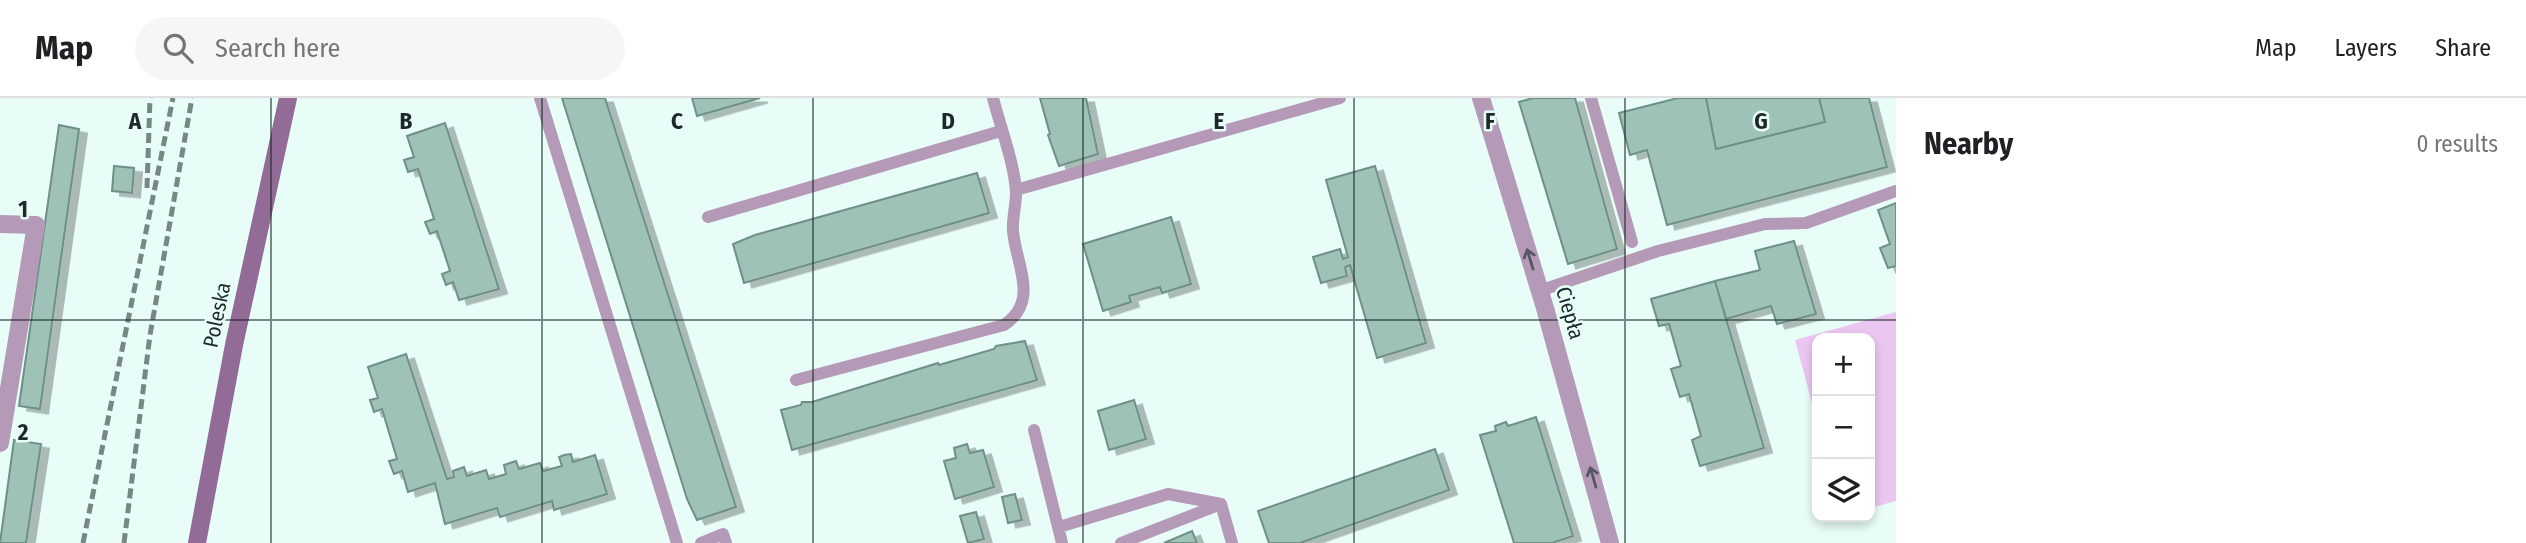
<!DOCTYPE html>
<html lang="en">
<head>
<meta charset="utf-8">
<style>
	:root { --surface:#fff; --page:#f6f6f6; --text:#202124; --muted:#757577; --line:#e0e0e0 }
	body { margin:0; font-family:"Fira Sans Condensed",sans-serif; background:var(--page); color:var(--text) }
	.controls { position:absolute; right:21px; bottom:21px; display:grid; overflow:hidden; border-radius:14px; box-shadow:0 4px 10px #0003 }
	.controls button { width:63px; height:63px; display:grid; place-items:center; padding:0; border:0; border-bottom:2px solid var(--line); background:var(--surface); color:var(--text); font:35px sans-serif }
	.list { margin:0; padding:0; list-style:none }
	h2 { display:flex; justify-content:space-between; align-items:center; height:91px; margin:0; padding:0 28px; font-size:30px }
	h2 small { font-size:23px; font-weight:400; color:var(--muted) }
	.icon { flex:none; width:38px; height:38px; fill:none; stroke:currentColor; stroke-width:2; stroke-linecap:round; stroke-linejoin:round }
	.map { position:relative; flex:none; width:1896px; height:445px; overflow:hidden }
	header { display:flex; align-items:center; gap:42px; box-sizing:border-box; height:98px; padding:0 35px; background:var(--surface); border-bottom:2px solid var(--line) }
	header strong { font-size:33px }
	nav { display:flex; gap:38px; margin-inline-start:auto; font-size:24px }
	.search { width:490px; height:63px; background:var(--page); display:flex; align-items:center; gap:18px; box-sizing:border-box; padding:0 24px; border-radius:38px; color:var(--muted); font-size:26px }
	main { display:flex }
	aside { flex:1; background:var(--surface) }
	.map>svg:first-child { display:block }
	.green { fill:#ebc6f0 }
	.building { fill:#9ec1b8; stroke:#6e9087; stroke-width:2; filter:url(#shadow) }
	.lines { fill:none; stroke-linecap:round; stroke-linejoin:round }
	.lane { stroke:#b49ab7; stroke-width:12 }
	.street { stroke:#b49ab7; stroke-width:18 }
	.secondary { stroke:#926c97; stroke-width:18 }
	.rail { stroke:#778783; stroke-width:5; stroke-dasharray:10 5; stroke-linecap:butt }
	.oneway { stroke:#595660 }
	.grid { fill:none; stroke:#1c2926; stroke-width:2; stroke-opacity:0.55 }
	.labels { text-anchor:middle; stroke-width:5; stroke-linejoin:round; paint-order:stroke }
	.street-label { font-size:21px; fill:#1c2926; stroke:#e8fdf7 }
	.grid-label { font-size:23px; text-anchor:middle; font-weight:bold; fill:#1c2926; stroke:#e8fdf7; stroke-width:5; stroke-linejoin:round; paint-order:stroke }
</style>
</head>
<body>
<header>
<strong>Map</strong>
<div class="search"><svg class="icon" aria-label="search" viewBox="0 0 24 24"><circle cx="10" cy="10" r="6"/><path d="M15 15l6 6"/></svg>Search here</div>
<nav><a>Map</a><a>Layers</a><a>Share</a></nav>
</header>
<main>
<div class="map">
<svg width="1896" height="445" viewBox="0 0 1896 445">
	<defs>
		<filter id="shadow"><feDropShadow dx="8" dy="4.5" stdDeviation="0" flood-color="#0004"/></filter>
	</defs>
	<rect width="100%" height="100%" fill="#e8fdf7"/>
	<path class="green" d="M1896,214V403L1870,410V240H1817V324L1795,242Z"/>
	<path class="building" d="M562,0H605L736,409L697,422L687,401Z
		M692,0H760L697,18Z
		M1040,0H1086L1098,56L1059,68L1048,37L1050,36Z
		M1533,0H1575L1617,151L1568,166L1519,4Z
		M1678,0H1706L1716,51L1825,24L1819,0H1869L1887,69L1667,127L1647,52L1630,57L1619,15Z
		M1706,0H1819L1825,24L1716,51Z
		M445,25L499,191L459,202L453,184L446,187L442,176L450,173L437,133L430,136L425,124L434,121L418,71L408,74L404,62L414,59L407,38Z
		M59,27L79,31L40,311L19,308Z
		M114,68L134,70L132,95L112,93Z
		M1375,68L1426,245L1377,260L1350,167L1345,169L1347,178L1321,185L1313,159L1340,151L1343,161L1348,159L1326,82Z
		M977,75L989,115L744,185L733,146L755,137Z
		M1896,105V168L1888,170L1880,150L1890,146L1878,112Z
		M1171,119L1191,186L1162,195L1160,189L1129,198L1131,204L1103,213L1083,146Z
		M1794,143L1816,216L1777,226L1771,208L1726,221L1715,183L1760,172L1755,153Z
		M1715,183L1764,350L1700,368L1692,342L1701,338L1689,296L1680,299L1671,271L1681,268L1669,226L1659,228L1651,201Z
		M1025,243L1037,282L792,352L781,312L801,307L802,304H812L938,265L939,267L994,251L996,248Z
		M406,256L447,381L454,379L453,373L464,369L467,378L486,372L489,381L506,376L504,367L516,363L519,371L540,365L543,373L562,368L559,359L564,357L571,356L573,364L595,357L607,396L554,412L552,403L500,419L497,410L445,426L435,385L408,394L402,373L394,376L389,363L397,361L382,311L374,314L370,302L378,300L368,269Z
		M1134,302L1146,341L1109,352L1098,313Z
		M1536,319L1573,438L1552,445H1514L1480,337L1496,333L1495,328L1506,324L1508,328Z
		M14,342L41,346L26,445H0Z
		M967,346L970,355L983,352L994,389L955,401L944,363L956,360L954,350Z
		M1435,351L1449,392L1300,445H1269L1258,413Z
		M1015,396L1022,422L1008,425L1002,399Z
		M976,414L984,441L968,445L960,418Z
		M1192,433L1197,445H1164Z"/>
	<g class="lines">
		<path class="lane" d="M540,0L677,445
			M1591,0L1632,144
			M1016,92L1340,0
			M708,119L1001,33
			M1539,193L1658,153L1765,126L1806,125L1896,93
			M796,282L1004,227C1040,203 1016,167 1013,133C1012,121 1016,108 1016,95C1015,67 1000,28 993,0
			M1034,332L1062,445
			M1059,429L1168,396L1221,406
			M701,445L723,436L726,445
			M1121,445L1221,406L1232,445"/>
		<path class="street" d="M1481,0L1545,210L1610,445
			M0,126L36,127L0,345"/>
		<path class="secondary" d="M197,445L234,247L288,0"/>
		<path class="rail" d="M147,90L150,0
			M83,445L173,0
			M124,445L150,237L192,0"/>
	</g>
	<defs><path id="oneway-shaft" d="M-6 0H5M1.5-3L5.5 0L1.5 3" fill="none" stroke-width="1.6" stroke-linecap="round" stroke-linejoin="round" transform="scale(1.75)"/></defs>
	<g class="oneway">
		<use href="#oneway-shaft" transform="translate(1530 161) rotate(-107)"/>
		<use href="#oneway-shaft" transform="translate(1593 379) rotate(-106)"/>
	</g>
	<path class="grid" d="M271,0V445M542,0V445M813,0V445M1083,0V445M1354,0V445M1625,0V445M0,222H1896"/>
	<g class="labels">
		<g class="street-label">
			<text transform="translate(1570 215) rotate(74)" y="7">Ciepła</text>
			<text transform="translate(217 217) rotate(-78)" y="7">Poleska</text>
		</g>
	</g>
	<g class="grid-label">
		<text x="135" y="31">A</text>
		<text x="406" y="31">B</text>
		<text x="677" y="31">C</text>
		<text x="948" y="31">D</text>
		<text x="1219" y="31">E</text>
		<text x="1490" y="31">F</text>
		<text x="1761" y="31">G</text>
		<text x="23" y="119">1</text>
		<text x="23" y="342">2</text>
	</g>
</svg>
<div class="controls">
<button>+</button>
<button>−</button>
<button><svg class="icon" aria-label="layers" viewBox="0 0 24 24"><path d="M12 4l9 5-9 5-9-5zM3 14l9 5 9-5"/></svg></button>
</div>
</div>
<aside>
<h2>Nearby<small>0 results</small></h2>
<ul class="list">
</ul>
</aside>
</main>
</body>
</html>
